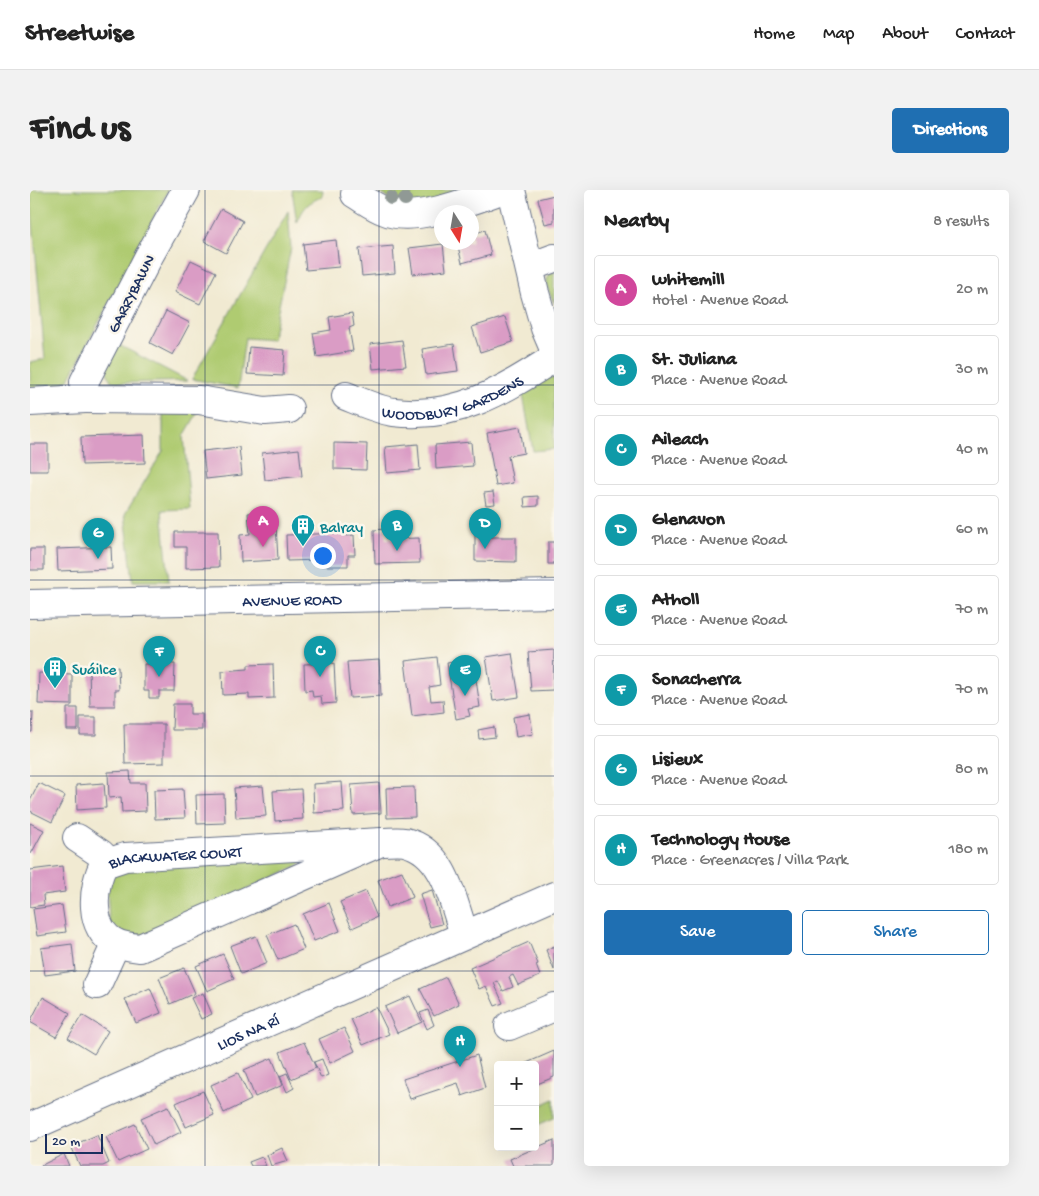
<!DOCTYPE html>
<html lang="en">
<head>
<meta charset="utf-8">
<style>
	:root { --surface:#fff; --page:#f2f2f2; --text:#222; --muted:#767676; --line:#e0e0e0; --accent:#1f6fb2 }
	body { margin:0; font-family:"Gochi Hand",sans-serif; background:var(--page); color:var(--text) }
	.controls { position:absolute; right:15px; bottom:15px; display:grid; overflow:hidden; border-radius:5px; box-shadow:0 5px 20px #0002 }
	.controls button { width:45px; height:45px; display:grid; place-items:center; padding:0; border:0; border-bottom:1px solid var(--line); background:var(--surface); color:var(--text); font:25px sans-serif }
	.compass { position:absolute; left:404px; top:15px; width:45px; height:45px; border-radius:50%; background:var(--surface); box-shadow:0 5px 20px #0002; rotate:169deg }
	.scale { position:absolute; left:15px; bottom:12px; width:58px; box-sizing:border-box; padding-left:5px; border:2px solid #1b2f5e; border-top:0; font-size:14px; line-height:18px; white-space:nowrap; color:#1b2f5e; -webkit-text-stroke:4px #fbf7ec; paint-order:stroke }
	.you { position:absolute; left:292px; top:365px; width:18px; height:18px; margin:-12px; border:4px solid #fff; border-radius:50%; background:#1a73e8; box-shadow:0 0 0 8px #1a73e833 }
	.badge { display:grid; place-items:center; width:32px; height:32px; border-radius:50%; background:var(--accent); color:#fff; font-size:16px; font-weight:700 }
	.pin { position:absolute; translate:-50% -41px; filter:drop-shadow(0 1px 2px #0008) }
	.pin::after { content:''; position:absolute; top:26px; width:18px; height:15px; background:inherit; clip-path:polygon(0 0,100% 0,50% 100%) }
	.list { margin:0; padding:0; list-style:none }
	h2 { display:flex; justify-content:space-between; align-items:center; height:65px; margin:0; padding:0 20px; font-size:21px }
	h2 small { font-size:16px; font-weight:400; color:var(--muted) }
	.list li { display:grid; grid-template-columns:32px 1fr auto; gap:15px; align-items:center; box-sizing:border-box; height:70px; margin:0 10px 10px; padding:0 10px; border:1px solid var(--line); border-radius:5px }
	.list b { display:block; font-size:19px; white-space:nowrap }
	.list p { margin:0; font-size:16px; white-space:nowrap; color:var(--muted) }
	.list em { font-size:16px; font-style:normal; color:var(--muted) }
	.actions { display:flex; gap:10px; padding:15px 20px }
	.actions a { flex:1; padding:11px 0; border:1px solid var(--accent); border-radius:5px; text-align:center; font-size:18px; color:var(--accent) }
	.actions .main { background:var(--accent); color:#fff }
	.map { position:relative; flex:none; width:524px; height:976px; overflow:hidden; border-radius:5px }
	header { display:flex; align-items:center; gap:30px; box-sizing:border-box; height:70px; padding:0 25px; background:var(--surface); border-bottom:1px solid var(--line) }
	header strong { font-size:24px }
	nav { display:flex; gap:28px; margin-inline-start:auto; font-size:18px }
	.intro { display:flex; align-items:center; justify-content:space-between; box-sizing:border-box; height:120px; padding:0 30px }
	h1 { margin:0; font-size:35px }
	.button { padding:12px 22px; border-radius:5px; background:var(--accent); color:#fff; font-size:18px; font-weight:700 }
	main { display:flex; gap:30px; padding:0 30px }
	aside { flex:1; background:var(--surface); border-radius:5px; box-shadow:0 5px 20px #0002 }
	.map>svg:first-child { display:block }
	.green { fill:#afcb71; stroke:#657d68 }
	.building { fill:#da9cc5 }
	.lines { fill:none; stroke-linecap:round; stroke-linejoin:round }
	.minor-casing { stroke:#667087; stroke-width:30 }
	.minor { stroke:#fff; stroke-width:28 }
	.tree { fill:#909995 }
	.grid { fill:none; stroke:#1b2f5e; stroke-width:1; stroke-opacity:0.55 }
	.labels { text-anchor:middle; stroke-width:5; stroke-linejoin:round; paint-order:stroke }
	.street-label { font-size:16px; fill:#1b2f5e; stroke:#fbf7ec }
	.culture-label { font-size:16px; fill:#0d838f; stroke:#fbf7ec; text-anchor:start }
</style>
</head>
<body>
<header>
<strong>Streetwise</strong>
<nav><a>Home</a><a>Map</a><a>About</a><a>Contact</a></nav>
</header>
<div class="intro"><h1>Find us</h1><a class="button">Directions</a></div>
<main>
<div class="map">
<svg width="524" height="976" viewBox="0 0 524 976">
	<rect width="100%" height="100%" fill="#fbf7ec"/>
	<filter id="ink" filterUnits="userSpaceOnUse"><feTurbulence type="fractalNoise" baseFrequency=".02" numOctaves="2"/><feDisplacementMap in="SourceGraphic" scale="10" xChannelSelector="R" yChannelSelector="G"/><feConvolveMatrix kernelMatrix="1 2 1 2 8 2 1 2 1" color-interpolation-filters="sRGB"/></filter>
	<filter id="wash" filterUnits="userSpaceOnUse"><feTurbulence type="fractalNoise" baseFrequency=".0096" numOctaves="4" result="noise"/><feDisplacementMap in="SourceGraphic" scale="20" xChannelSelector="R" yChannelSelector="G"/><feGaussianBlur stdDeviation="1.12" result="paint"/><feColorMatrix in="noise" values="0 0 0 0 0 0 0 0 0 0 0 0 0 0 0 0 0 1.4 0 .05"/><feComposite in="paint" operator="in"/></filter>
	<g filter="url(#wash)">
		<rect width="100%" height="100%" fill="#f1ead2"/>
		<path class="green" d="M0,0H138L39,189L30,196L0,197V172L15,169Z
			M262,0H293L292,7C277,12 273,19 267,33Z
			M348,0H441C430,4 419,9 407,12C392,15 358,13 348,0Z
			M258,21L261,58L242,150L215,148L208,198L162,189Z
			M524,81V113C519,101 511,89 524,81Z
			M89,155L158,191L91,193L81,191L76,180Z
			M520,187L524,188V259L503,261L493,205L513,189Z
			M133,222H168L154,246L160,319L132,320L139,391H103L95,324L133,261Z
			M269,669L271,674L107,751L79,733L77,690L88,677Z
			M524,909V928L505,936V918Z"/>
		<g id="blocks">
			<path class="building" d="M524,5V32L515,34L508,9Z
				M191,19L213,31L196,63L174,51Z
				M455,40L461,65L432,73L427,52H442V44Z
				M306,50L309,77L276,80L273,54Z
				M413,54L416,80L383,84L379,58Z
				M363,56L365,83L332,86L329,59Z
				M161,70L186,82L170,114L145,102Z
				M136,121L160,133L143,165L120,153Z
				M322,123L324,136L319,138L323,161L287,167L283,143L301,140L299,127Z
				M475,127L483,152L450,162L442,137Z
				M372,150L376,176L343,179L340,154Z
				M424,154L428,181L396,185L392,159Z
				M219,157L255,160L253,186L217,184Z
				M490,237L494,263L478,266L483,293L466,296L457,243Z
				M114,245L115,273L52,275L51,247Z
				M441,252L443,276L406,279L405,255Z
				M304,253L337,254L336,280L304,279Z
				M0,254H18V281H0Z
				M388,254L390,280L357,283L355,257Z
				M209,257L212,285L176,289L173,261Z
				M269,259L272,286L235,290L232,263Z
				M463,302L465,314L456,315L454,303Z
				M508,306V316L495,317L494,307Z
				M232,322L233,335L246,334L248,370L211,372L210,345L220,344L218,323Z
				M445,335H460V347H486V372L445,371Z
				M355,339L356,349L389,348L390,373L345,374L344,340Z
				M145,342H188L189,377L156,378V357H145Z
				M316,343V346L324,345L325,365H318V376H291L290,370L257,371L256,345Z
				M518,352H524V374H518Z
				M81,357L82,379L28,381L27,359Z
				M0,359H14V380H0Z
				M524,460L523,500L501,501L498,462Z
				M482,463L489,507L463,511L456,467Z
				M407,467L410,495L399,497L401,511L413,510L414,522L382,526L375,471Z
				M443,469L450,517L438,519L440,526L426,529L417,473Z
				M349,470L351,506L320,508L317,472Z
				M304,473L306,513L292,514L291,506L283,507L282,500L275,501L274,474Z
				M114,474H145L144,501H129V508H119V501H114Z
				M243,474L244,508L219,509V504L193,505L192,481L218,479V475Z
				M59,477H88L89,500H85V516H60Z
				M9,483L42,484V515L8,514Z
				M143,514H160V524H172V540H142Z
				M37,518H48V540H37Z
				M0,522H3L2,542H0Z
				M500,524L503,544L486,547L483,527Z
				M50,527H66V545H50Z
				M94,534H134V573L95,574Z
				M464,537L465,547L449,549L448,540Z
				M100,581L101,593H115L116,621L92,622L91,607L79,608L78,582Z
				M312,592L314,621L284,623L283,594Z
				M9,593L35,606L22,632L0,621V611Z
				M74,593L76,618L47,620L46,595Z
				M349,593L351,623L323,625L321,595Z
				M233,596L236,626L206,628L204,598Z
				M384,597L385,627L357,628L356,598Z
				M153,599L155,628L125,629L124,600Z
				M271,599L273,629L245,631L243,601Z
				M194,604L195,633L167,634L166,605Z
				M0,633L14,640L1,664L0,663Z
				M32,676L35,702L13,705L14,715L0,717V680Z
				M372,681L383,707L358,717L348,690Z
				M402,700L412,734L400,737L390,704Z
				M336,701L347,727L322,738L310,712Z
				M299,713L310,741L284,751L273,724Z
				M32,715L36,742L7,746L3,719Z
				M264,734L274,759L248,770L237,745Z
				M226,746L237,773L211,784L200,756Z
				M499,752L508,774L506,775L510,786L488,795L483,785L479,787L483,797L473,801L468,791L464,793L473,813L465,816L456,796L449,799L440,778Z
				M42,754L45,781L15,785L11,758Z
				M524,756V780L516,760Z
				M193,764L204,789L177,801L166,776Z
				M154,778L165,803L140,814L129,788Z
				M416,787L429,814L404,826L390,799Z
				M120,798L131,823L106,833L95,809Z
				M173,803L182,824L171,829L161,808Z
				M380,806L392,832L367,843L355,817Z
				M13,807L40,823L26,847L0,832Z
				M346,817L359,844L333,855L321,829Z
				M398,820L404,835L397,839L390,823Z
				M52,825L78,841L64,864L38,848Z
				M314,838L325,861L300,873L289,849Z
				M274,852L286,878L261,889L250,862Z
				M524,861V887L505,895V875H492Z
				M447,865L455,898L432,906L428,893L380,909L373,889Z
				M242,868L253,895L225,907L214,880Z
				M292,869L298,885L291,888L284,872Z
				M208,883L221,910L194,923L181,895Z
				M257,883L264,898L257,902L250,886Z
				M173,901L184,925L156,937L146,913Z
				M138,916L151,942L124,955L111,928Z
				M105,934L117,959L88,972L76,947Z
				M67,945L79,973L73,976H50L41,956Z
				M524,950V976H483L480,969Z
				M252,958L258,971L241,976L237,965Z
				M34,964L39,976H10Z
				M232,967L236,976H221L219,972Z"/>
		</g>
	</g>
	<g filter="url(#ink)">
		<use href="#blocks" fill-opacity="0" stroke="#667087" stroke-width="1"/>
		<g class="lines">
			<g class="minor-casing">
				<g id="minor">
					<path d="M156,0L119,66L54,192L55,209L169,210L235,221L259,219"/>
					<path d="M481,0L505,103L515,138L524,159"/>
					<path d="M325,4C335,10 344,17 355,21C383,34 443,10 471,0"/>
					<path d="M500,77L524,68"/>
					<path id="s1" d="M316,206C331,212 348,220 364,222C426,230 474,200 524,168"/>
					<path d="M0,212L55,209"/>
					<path id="s2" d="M0,414L524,404"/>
					<path d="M47,648L71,664L79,672"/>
					<path id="s3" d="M351,652L110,758C102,757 93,756 86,753C58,740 62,697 74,674L95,667L351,652C359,652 368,651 375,652C415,661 423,712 434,744"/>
					<path d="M67,795L86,753"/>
					<path d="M479,836L524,817"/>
					<path id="s4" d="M0,937L524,706"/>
				</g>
			</g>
			<use href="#minor" class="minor"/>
		</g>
		<g class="tree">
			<circle cx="361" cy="8" r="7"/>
			<circle cx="375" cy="9" r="7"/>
		</g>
	</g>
	<path class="grid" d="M175,0V976M349,0V976M0,195H524M0,390H524M0,586H524M0,781H524"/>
	<defs>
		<g id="building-pin" transform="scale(1.25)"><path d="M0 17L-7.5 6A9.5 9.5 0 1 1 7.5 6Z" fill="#0f9aa8" stroke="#fbf7ec"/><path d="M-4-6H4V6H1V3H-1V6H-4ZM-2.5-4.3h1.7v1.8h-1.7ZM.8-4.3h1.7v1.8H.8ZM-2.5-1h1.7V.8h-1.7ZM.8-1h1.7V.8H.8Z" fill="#fff"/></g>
	</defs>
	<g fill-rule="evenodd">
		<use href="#building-pin" x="273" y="336"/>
		<use href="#building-pin" x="25" y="478"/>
	</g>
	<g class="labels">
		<g class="street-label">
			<text transform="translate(100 103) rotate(-63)" y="6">GARRYBAWN</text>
			<text dy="6" stroke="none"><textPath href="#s1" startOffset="112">WOODBURY GARDENS</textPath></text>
			<text dy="6" stroke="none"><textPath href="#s2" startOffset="262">AVENUE ROAD</textPath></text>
			<text dy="6" stroke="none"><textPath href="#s3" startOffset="448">BLACKWATER COURT</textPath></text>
			<text dy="6" stroke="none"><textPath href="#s4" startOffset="238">LIOS NA RÍ</textPath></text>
		</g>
		<g class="culture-label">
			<text x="290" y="342">Balray</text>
			<text x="42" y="484">Suáilce</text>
		</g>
	</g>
</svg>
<div class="controls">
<button>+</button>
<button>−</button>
</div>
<svg class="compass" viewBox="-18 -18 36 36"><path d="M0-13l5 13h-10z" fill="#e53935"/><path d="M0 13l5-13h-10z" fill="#767676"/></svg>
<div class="scale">20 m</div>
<div class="you"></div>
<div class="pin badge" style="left:233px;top:357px;background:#d1479c">A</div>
<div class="pin badge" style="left:367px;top:361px;background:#0f9aa8">B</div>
<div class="pin badge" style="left:290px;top:487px;background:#0f9aa8">C</div>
<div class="pin badge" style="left:455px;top:359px;background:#0f9aa8">D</div>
<div class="pin badge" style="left:435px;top:506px;background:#0f9aa8">E</div>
<div class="pin badge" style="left:129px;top:487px;background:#0f9aa8">F</div>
<div class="pin badge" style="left:68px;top:369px;background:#0f9aa8">G</div>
<div class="pin badge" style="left:430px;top:877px;background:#0f9aa8">H</div>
</div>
<aside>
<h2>Nearby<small>8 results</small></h2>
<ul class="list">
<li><span class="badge" style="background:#d1479c">A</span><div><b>whitemill</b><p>Hotel · Avenue Road</p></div><em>20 m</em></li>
<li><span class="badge" style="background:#0f9aa8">B</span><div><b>St. Juliana</b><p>Place · Avenue Road</p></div><em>30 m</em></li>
<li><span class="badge" style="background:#0f9aa8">C</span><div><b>Aileach</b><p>Place · Avenue Road</p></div><em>40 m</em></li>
<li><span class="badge" style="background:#0f9aa8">D</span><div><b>Glenavon</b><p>Place · Avenue Road</p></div><em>60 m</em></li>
<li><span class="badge" style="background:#0f9aa8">E</span><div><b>Atholl</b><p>Place · Avenue Road</p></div><em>70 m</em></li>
<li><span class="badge" style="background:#0f9aa8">F</span><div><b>Sonacherra</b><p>Place · Avenue Road</p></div><em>70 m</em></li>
<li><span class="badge" style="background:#0f9aa8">G</span><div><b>Lisieux</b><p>Place · Avenue Road</p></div><em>80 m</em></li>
<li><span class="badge" style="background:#0f9aa8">H</span><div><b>Technology House</b><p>Place · Greenacres / Villa Park</p></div><em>180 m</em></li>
</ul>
<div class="actions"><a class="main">Save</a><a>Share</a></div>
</aside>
</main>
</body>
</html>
